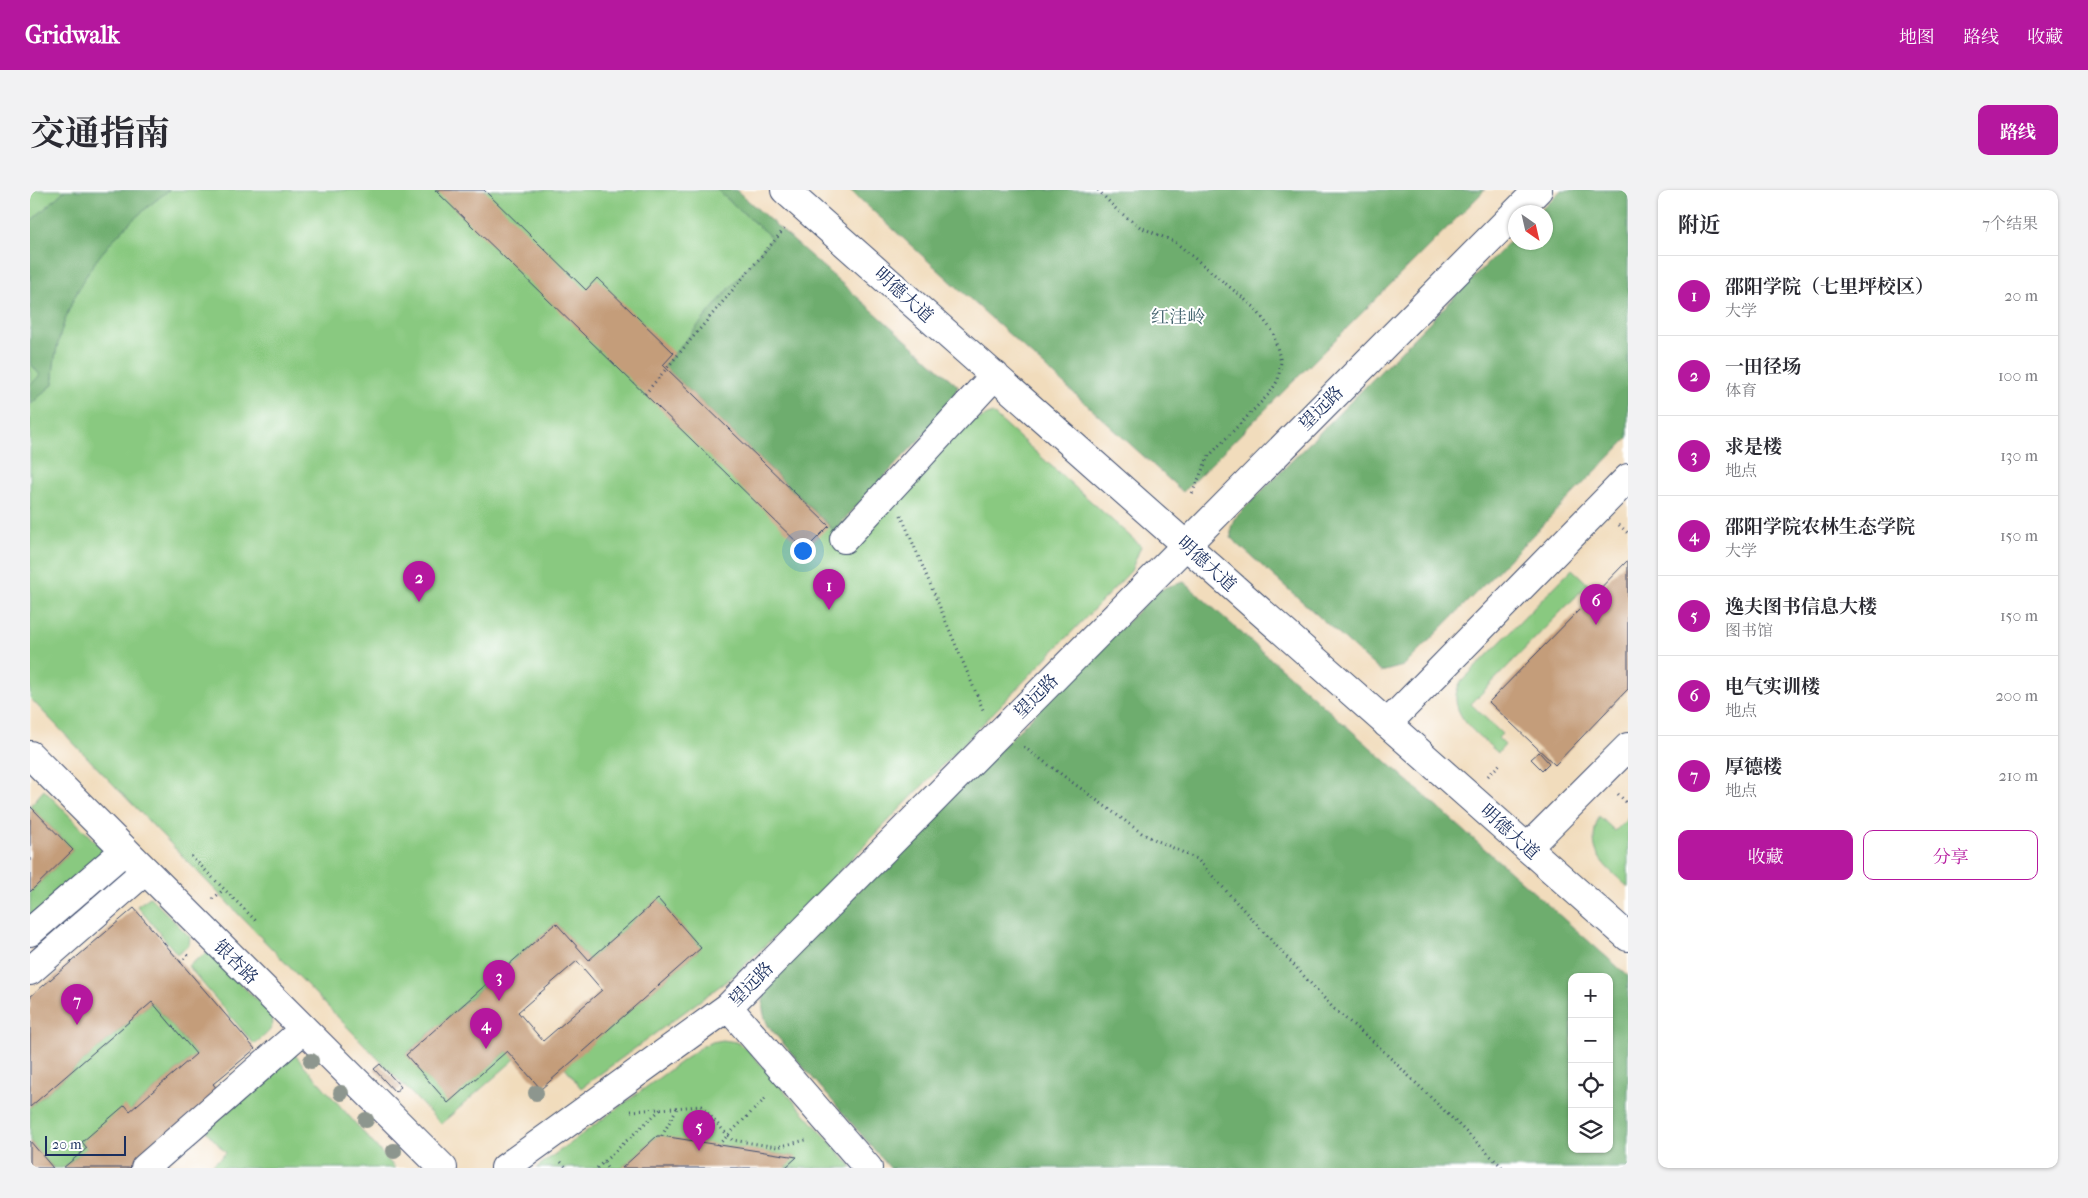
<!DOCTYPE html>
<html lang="zh">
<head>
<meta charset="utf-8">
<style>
	:root { --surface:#fff; --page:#f2f2f3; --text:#2b2b33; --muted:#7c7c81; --line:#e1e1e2; --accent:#b5179e }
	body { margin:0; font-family:"IM FELL French Canon","Noto Serif SC",serif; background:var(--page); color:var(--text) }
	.controls { position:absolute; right:15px; bottom:15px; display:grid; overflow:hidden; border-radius:10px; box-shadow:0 1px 4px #0004 }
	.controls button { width:45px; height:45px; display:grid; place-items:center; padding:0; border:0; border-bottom:1px solid var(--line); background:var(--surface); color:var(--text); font:25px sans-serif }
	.compass { position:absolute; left:1478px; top:15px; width:45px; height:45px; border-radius:50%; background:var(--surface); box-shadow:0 1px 4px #0004; rotate:146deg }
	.scale { position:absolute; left:15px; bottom:12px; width:81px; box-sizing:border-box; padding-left:5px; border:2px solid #1b2f5e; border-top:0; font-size:14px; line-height:18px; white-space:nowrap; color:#1b2f5e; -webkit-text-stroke:4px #fff; paint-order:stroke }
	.you { position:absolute; left:772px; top:360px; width:18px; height:18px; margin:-12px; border:4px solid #fff; border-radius:50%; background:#1a73e8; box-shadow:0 0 0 8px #1a73e833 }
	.badge { display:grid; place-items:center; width:32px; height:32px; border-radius:50%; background:var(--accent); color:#fff; font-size:16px; font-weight:700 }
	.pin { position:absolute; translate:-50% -41px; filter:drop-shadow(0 1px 2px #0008) }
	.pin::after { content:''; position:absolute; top:26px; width:18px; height:15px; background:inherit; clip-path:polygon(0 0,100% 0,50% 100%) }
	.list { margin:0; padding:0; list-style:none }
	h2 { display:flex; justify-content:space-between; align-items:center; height:65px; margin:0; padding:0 20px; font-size:21px }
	h2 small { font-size:16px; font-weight:400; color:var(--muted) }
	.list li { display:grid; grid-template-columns:32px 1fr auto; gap:15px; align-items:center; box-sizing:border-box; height:80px; padding:0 20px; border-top:1px solid var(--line) }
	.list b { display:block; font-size:19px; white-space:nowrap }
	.list p { margin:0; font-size:16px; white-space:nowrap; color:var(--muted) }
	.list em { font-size:16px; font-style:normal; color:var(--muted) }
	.actions { display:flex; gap:10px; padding:15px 20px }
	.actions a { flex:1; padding:11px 0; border:1px solid var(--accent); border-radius:10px; text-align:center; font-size:18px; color:var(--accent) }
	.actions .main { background:var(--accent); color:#fff }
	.icon { flex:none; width:28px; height:28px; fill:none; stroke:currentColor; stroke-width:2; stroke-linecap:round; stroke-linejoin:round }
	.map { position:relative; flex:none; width:1598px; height:978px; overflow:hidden; border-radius:10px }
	header { display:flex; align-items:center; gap:30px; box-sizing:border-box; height:70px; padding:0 25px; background:var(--accent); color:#fff }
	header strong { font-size:24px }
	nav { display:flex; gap:28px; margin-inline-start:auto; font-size:18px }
	.intro { display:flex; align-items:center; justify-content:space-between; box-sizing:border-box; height:120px; padding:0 30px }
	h1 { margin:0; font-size:35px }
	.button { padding:12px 22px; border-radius:10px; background:var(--accent); color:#fff; font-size:18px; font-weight:700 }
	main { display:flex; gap:30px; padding:0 30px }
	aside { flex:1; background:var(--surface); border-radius:10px; box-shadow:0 1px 4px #0004 }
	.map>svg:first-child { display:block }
	.green { fill:#89c980; stroke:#527c6f }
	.forest { fill:#6ead6e; stroke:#446e66; fill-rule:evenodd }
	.building { fill:#c49d7a; fill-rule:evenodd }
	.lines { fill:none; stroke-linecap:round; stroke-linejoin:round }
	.minor-casing { stroke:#3b496c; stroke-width:30 }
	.path { stroke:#3b496c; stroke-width:3; stroke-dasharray:1 4; stroke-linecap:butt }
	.minor { stroke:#fff; stroke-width:28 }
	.tree { fill:#8d968e }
	.labels { text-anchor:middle; stroke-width:4; stroke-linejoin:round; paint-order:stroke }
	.street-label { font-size:18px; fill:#1b2f5e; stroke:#fff }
	.park-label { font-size:18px; fill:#3c5d68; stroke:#fff }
</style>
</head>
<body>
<header>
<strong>Gridwalk</strong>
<nav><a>地图</a><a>路线</a><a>收藏</a></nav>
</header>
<div class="intro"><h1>交通指南</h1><a class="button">路线</a></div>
<main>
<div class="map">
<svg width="1598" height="978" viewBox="0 0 1598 978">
	<rect width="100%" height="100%" fill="#fff"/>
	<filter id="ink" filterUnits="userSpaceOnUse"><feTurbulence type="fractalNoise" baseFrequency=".02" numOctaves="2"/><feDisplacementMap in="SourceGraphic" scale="10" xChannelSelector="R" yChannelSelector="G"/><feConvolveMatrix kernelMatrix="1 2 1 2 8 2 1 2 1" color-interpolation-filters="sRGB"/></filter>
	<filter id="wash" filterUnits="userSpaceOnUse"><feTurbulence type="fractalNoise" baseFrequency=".0096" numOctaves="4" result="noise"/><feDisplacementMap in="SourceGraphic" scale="20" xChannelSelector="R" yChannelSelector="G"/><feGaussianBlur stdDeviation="1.12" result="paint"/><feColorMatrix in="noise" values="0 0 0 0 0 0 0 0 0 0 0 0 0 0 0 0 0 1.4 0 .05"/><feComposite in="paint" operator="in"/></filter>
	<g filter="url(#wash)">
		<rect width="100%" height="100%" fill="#f1dcbc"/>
		<path class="green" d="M0,0H35L0,32Z
			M139,0H687L742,48L634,176L799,336L804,340L936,235L962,223L1111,356L1101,381L765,727L702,787L551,898L535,877L671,758L628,709L559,770L526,733L376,864L418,912L477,861L485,869L411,934L0,508V215L23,194C22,148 47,91 77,57C95,35 117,17 139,0Z
			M0,173L11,185L0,195Z
			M1542,379L1558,394L1441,514L1472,544L1468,548L1475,555L1468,563C1449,545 1414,523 1430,493Z
			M14,600L77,664L0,730V702L43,660L0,616Z
			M1569,626L1585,641L1598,628V697C1573,674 1555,663 1569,626Z
			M120,707L160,747L159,755L147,764L107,716Z
			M176,763L180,764L241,824C248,838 234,846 224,854L158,776Z
			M122,812L166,864L100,921L52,952L57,958L33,978H23L0,951V917Z
			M693,850L706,852L717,859L823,978H755L766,967L627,946L592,978H506L671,857L682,852Z
			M264,864L365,978H179L196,963L176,941Z"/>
		<path class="forest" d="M35,0H139C117,17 95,35 77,57C47,91 22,148 23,194L0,215V195L10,185L0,173V32Z
			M687,0H706L928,196L919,218L804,340L634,176L742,48Z
			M820,0H1455L1153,302Z
			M1531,0H1598V248L1382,468L1373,476L1351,482L1201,348V338L1204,329L1485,46L1486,52H1516V22H1509Z
			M1154,392L1598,786V978H860L739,837C729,819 732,805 742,787L1126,403L1136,397ZM1542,787H1579V959H1542Z"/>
		<g id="blocks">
			<path class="building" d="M405,0H454L556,100L567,88L644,163L633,175L799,336L775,360Z
				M1598,370V499L1525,575L1459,512Z
				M1509,562L1519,573L1512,580L1501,569Z
				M0,616L43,660L0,702Z
				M628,709L671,758L511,899L477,861L418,913L376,865L526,733L559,770ZM547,771L572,800L513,851L488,822Z
				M104,718L225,859L183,894L188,900L134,978H33L57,958L52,952L95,915L100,921L166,864L122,812L0,917V807Z
				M350,874L371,897L365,902L344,879Z
				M627,946H632L767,967L755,978H592Z
				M0,951L23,978H0Z"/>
		</g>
	</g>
	<g filter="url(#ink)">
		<use href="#blocks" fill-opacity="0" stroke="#3b496c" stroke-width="1"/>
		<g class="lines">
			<g class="minor-casing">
				<path id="minor" d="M755,0L1598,747
					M814,349L965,185
					M1357,534L1598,288
					M0,565L413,978
					M1497,658L1598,557
					M0,742L95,660
					M0,781L115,681
					M698,817L838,978
					M115,978L274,839
					M475,978L698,817L1508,0"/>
			</g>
			<path class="path" d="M1068,0L1087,20L1110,37L1145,52L1224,117L1243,142L1251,172L1248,190L1240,203L1178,267L1161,306
				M615,204L755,38
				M871,325L954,522
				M1589,335L1598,343
				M994,557L1113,644L1167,669L1304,819L1346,854L1473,978
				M1458,586L1470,574
				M1588,604L1598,614
				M161,666L227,732
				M183,709L194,699
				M150,772L161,763
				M601,921L671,916L702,950L747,957L776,950
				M632,946L647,918
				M688,955L738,906
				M531,972L537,978
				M573,973L577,978
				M567,978L631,919"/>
			<use href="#minor" class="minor"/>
		</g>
		<g class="tree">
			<circle cx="281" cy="871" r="8"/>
			<circle cx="311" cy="903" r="8"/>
			<circle cx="506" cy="903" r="8"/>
			<circle cx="336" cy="930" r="8"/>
			<circle cx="364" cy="961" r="8"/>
		</g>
	</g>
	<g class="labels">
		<g class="street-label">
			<text transform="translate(874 105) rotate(42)" y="6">明德大道</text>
			<text transform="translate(1291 218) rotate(-45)" y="6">望远路</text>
			<text transform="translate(1177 374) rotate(42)" y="6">明德大道</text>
			<text transform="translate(1006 506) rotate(-45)" y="6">望远路</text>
			<text transform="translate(1480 642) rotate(42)" y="6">明德大道</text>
			<text transform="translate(206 772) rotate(45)" y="6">银杏路</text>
			<text transform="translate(721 794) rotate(-45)" y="6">望远路</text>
		</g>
		<g class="park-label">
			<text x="1148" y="133">红洼岭</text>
		</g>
	</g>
</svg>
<div class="controls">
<button>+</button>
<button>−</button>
<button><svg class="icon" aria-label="locate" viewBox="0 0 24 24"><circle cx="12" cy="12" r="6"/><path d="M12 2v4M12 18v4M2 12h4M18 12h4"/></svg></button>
<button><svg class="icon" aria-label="layers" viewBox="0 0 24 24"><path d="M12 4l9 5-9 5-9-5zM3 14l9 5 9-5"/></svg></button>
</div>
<svg class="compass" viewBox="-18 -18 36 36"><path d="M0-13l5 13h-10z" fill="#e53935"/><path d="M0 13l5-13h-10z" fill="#7c7c81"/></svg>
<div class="scale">20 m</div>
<div class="you"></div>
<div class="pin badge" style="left:799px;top:420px">1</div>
<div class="pin badge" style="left:389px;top:412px">2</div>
<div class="pin badge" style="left:469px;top:811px">3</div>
<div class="pin badge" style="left:456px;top:859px">4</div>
<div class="pin badge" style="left:669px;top:961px">5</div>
<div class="pin badge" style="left:1566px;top:435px">6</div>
<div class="pin badge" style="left:47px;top:835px">7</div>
</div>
<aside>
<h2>附近<small>7个结果</small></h2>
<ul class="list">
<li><span class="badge">1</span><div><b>邵阳学院（七里坪校区）</b><p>大学</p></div><em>20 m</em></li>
<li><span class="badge">2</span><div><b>一田径场</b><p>体育</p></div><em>100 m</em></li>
<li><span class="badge">3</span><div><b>求是楼</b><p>地点</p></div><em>130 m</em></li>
<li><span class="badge">4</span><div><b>邵阳学院农林生态学院</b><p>大学</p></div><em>150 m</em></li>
<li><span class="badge">5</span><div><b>逸夫图书信息大楼</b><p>图书馆</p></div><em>150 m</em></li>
<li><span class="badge">6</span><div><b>电气实训楼</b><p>地点</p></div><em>200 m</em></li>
<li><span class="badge">7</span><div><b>厚德楼</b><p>地点</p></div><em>210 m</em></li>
</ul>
<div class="actions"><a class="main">收藏</a><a>分享</a></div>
</aside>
</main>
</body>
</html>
